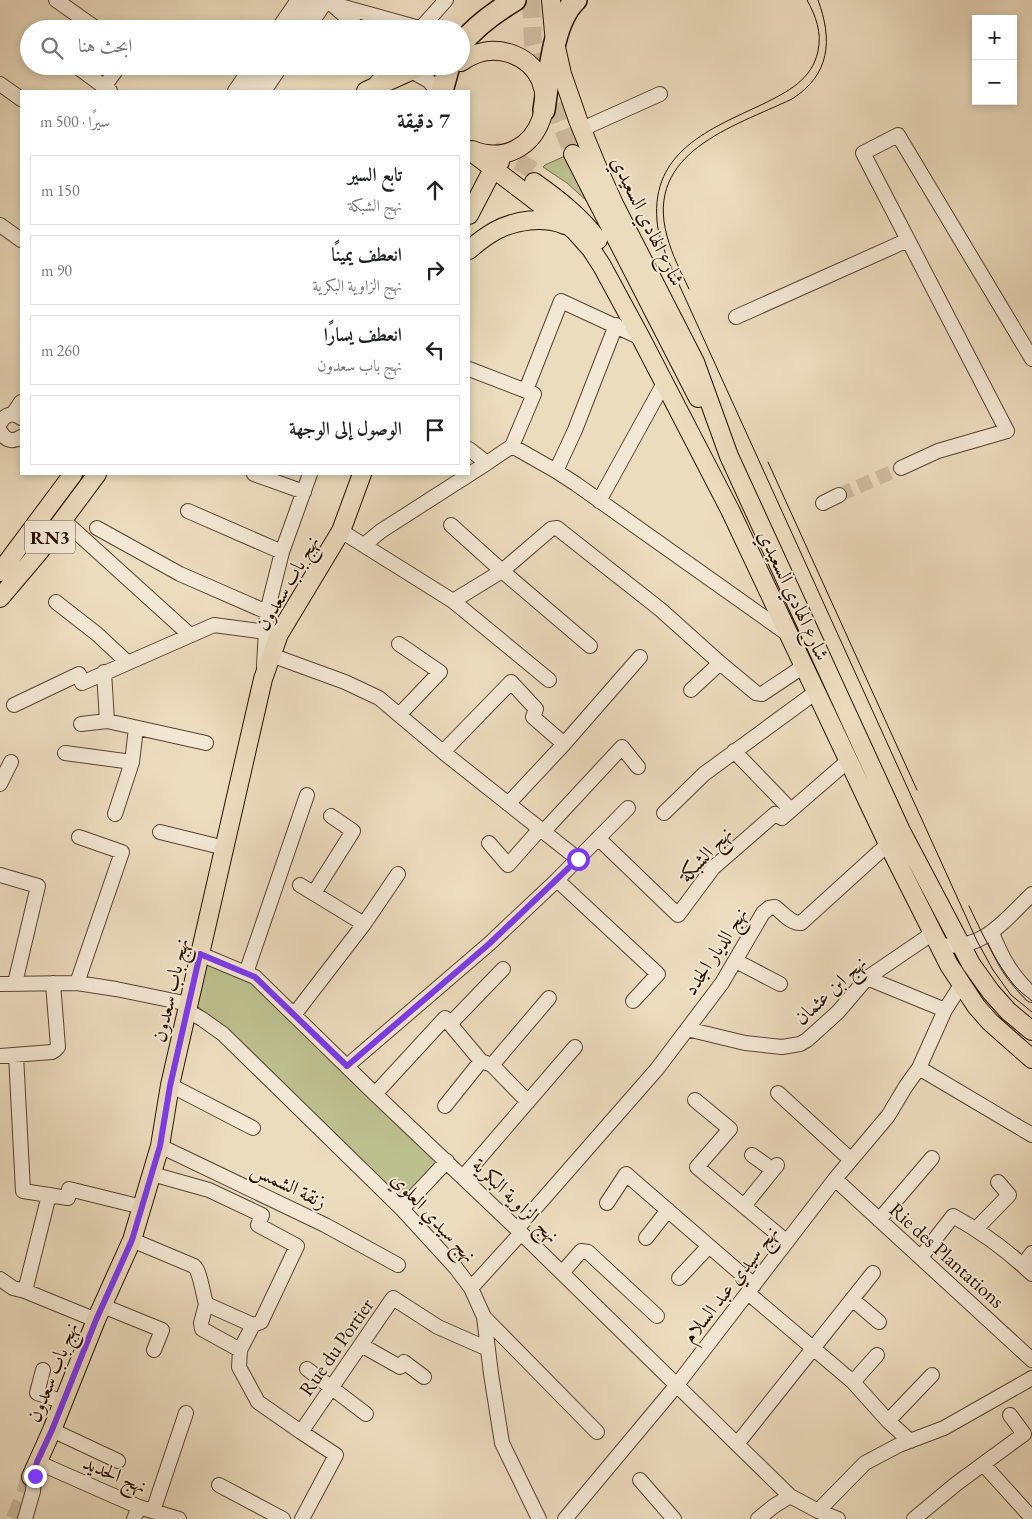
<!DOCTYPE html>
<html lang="ar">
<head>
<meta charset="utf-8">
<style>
	:root { --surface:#fff; --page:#f6f6f6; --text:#202124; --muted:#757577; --line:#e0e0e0 }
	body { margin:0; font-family:"EB Garamond",Amiri,serif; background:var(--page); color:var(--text); direction:rtl }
	.controls { position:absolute; right:15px; top:15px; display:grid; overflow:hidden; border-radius:0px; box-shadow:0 2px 8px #0003 }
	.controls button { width:45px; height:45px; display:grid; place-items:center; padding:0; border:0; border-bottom:1px solid var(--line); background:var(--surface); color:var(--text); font:25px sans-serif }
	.stop { position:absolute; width:15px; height:15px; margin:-11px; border:4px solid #7c3aed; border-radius:50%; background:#fff }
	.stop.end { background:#7c3aed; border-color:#fff; box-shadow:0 1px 5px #0008 }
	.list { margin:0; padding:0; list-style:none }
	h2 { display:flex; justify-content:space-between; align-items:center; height:65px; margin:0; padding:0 20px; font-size:21px }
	h2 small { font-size:16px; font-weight:400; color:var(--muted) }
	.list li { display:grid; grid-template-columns:32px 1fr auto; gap:15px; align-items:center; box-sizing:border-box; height:70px; margin:0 10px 10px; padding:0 10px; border:1px solid var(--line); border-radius:0px }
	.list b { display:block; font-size:19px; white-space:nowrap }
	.list p { margin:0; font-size:16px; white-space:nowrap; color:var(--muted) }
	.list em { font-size:16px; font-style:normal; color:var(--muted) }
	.icon { flex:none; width:28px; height:28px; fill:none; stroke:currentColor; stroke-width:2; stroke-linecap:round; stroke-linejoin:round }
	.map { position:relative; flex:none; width:1032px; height:1519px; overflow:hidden; direction:ltr }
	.search { position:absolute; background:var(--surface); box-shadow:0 2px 8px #0003; left:20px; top:20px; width:450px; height:55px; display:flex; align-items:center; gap:12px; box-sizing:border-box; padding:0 18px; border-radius:28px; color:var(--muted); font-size:19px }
	.panel { position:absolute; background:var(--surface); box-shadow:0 2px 8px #0003; left:20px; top:90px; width:450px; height:385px; border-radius:0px; direction:rtl }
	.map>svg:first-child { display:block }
	.green { fill:#bcbf8e; stroke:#726847 }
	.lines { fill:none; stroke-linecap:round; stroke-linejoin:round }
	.minor-tunnel { stroke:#cfbda2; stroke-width:14; stroke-dasharray:14 7; stroke-linecap:butt }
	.major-tunnel { stroke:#cfbda2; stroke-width:18; stroke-dasharray:18 9; stroke-linecap:butt }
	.minor-casing { stroke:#594330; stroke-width:16 }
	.major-casing { stroke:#281000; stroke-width:20 }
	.highway-casing { stroke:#281000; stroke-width:24 }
	.minor { stroke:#f3e8d5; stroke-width:14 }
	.major { stroke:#ecdcbe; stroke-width:18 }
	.highway { stroke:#ecdcbe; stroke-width:21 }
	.tram { stroke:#281000; stroke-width:1 }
	.route { stroke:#7c3aed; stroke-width:6 }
	.labels { text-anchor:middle; stroke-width:4; stroke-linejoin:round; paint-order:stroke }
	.shield { fill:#f3e8d5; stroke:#655140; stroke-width:1 }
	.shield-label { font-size:19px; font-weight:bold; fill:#281000 }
	.street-label { font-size:20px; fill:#281000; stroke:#f3e8d5 }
</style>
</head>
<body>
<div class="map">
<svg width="1032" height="1519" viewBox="0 0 1032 1519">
	<rect width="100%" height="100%" fill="#ecdcbe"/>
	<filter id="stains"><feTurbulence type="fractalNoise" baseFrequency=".004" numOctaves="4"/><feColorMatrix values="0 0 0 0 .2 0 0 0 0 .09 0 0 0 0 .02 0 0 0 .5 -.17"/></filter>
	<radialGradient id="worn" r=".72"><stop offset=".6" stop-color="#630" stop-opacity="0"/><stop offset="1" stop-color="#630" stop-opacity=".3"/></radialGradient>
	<path class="green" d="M565,156L589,203L567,183L543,167L545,165Z
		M206,957L251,978L440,1160L400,1205L217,1023L195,1004Z"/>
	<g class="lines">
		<path class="minor-tunnel" d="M839,495L901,468"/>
		<path class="major-tunnel" d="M531,0L533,43L541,72L573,154
			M493,150L523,164L537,173
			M15,1519L31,1477"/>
		<g class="minor-casing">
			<path id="minor" d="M56,0L97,29
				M333,4L423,29
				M278,29L298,0
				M293,29L313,0
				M307,29L327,0L360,29
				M420,29L446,0
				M76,66L110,91
				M406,68L429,81L437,91
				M0,84L21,99
				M373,86L392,66
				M104,87L119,66
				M235,91L252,66
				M249,91L266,66
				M264,91L281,66
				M582,129L660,94
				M0,225L21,240
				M736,317L908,240
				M469,369L534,394L512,446
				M526,390L561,301L641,338
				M13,414L21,402
				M0,423C5,414 13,412 21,418
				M0,431C5,440 12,443 21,437
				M469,449L487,463
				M901,468L938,451L1007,431L863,153L898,135L1032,359
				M556,471L575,430L616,325
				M254,474L304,492
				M599,501L664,383
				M823,503L839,495
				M188,511L282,552
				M63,520L190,635
				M451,525L502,571L590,646
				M97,528L180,574L267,612
				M341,531L453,601L549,680
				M364,545L381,531L487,463L512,446L556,471L576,484L789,635
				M453,601L502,571L551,529L557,528L661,610L720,663L756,693L762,694L804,666
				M56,602L97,634L127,662
				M399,644L440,672L399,715
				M271,655L345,682L379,698L443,752L578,859
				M264,666L267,612L282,552L310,474
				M104,672L107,721
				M691,690L720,663
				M14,705L79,674L82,683L214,625L266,632
				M81,724L107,721L206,743
				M734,751L791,810
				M443,752L511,682L536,709L533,717L564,744
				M65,753L132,762
				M0,784L11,762
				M508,804L564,744L640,657
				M664,813L704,774L816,692
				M115,814L132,762L136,728
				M160,832L225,848
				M543,832L622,747L638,767
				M598,838L678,915L713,868L775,814L782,818L849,760
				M489,843L508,865L540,829
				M0,875L38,886L15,983
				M557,880L658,974L633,1001
				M300,885L364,924
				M314,893L353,831L331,816
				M992,933C1003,960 1011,974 1032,995
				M939,945C983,951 1003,922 1032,894
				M200,954L255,977L375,1094L517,1229L790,1496L818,1511L838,1519
				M736,961L780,984
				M246,973L307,795
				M867,978L945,1010
				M77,983L122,852L79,837
				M0,984L77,983L116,989L189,1004
				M188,1011L202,1019L223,1034L402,1209L456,1268L471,1288L484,1317L491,1374L502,1443L539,1519
				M294,1015L364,924L398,874
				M450,1024L503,969
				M687,1029L745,1043L782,1047L800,1044L807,1040L838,1012L867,978L933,933
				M16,1055L23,1191L68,1198L69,1189L142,1207
				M0,1056L52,1052L55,1050L58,1047L53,983
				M492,1065L549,998
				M347,1066L489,944L557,880L628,808
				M919,1068L1032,1135
				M170,1085L253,1128
				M778,1093L851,1160
				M375,1094L445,1018L481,1061L492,1065L528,1102
				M695,1100L730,1129L697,1167L787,1242
				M445,1106L481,1061
				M160,1146L325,1225L398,1265
				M752,1155L773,1170
				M152,1174L209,1190L262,1215L258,1225L297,1246L261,1322L253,1325
				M463,1177L575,1047
				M835,1179L1032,1360
				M607,1203L626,1174L754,1285
				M744,1206L777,1165
				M402,1209L447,1161
				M879,1220L932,1158
				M517,1229L657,1069L722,983L763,913L769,908L775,907C783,913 791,924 801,923L888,844
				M976,1229L1009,1195L998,1182
				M646,1238L668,1210
				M132,1240L194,1266C200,1271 203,1294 206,1304L253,1325
				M921,1257L953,1216C982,1232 1008,1251 1032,1274
				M1023,1265L1032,1253
				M562,1273L581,1251L588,1252L657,1316
				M679,1278L709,1246
				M0,1279L13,1288L25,1291L96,1320
				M471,1288L521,1233
				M25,1291L49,1195
				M748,1293L853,1382L888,1421L910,1441
				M852,1299L879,1322
				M206,1304L201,1323L202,1329L240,1350L253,1325
				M103,1306L162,1330L154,1350
				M484,1317L597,1432
				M361,1345L400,1367L404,1362L424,1377
				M240,1350L239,1367L258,1402L301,1432L336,1455L302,1519
				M307,1369L366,1414
				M43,1370L37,1393L64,1402
				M853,1382L877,1355
				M888,1421L932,1375
				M52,1430L118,1461
				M301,1432L393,1298L438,1327L488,1349
				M737,1444L873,1273
				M37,1462L139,1507L179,1519
				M983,1464L1031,1517
				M640,1480L674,1519
				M219,1485L283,1519
				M153,1511L186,1413
				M818,1511L865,1463L899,1445L944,1428L1032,1378
				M25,1519L33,1491L35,1469
				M134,1519L139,1507
				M565,1519L676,1386L835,1179L888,1116L906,1086L919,1068L945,1010L961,985
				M758,1519L774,1506L790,1496
				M914,1519L956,1484L1024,1434L1010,1415"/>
		</g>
		<g class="major-casing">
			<path id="major" d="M551,0L555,43L562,74L578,120L596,164L614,204L695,362L729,456L901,831L971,964L991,992L1008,1011L1032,1031
				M461,62C475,52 492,48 509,53C575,74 541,177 472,150
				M366,91L422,66
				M469,150L574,230L591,249L602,266L641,338L730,510L888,844L949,965L976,1006L990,1022L1032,1059
				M573,154L698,398
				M534,182C558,199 581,217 598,240
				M469,215L493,169L500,162
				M469,250C477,243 486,236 495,231C515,220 544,216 565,225
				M0,572L73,474
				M0,598L39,552L97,474
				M31,1477L52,1430L96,1320L132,1240L160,1146L170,1085L263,679L279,634L341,531L362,474"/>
		</g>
		<g class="highway-casing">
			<path id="highway" d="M461,44C476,26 495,12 515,0
				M442,91L449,66
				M544,110C549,79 552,22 576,0"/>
		</g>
		<use href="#minor" class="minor"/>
		<use href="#major" class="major"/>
		<use href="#highway" class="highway"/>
		<path class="tram" d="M807,0C816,16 822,33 818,51C812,80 787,92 763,104C710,129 651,151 657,221C658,234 663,246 667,258L977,941L993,970L1011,995L1032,1012
			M689,289C681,272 672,255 667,236C644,152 733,127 792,99C830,75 833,40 818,0
			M768,462L917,790
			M969,906C982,933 995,962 1014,985C1019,991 1026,996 1032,1001"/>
	</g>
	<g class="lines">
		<path class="route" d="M35,1476V1469L37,1462L52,1430L96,1320L132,1240L160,1146L170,1086L200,954L255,977L347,1066L489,944L578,859"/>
	</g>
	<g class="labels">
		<rect class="shield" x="25" y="520.5" width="50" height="33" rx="4"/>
		<g class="shield-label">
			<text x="50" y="544">RN3</text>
		</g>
		<g class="street-label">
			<text transform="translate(648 221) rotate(64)" y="7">شارع الهادي السعيدي</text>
			<text transform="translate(287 583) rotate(-60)" y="7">نهج باب سعدون</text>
			<text transform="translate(794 595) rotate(65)" y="7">شارع الهادي السعيدي</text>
			<text transform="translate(705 854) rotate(-47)" y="7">نهج الشبكة</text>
			<text transform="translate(715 951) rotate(-57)" y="7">نهج الديار الجدد</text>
			<text transform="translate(170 990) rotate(-77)" y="7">نهج باب سعدون</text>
			<text transform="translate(830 990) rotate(-43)" y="7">نهج ابن عثمان</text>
			<text transform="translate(289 1185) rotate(26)" y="7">زنقة الشمس</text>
			<text transform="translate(516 1200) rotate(44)" y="7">نهج الزاوية البكرية</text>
			<text transform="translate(434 1217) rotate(47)" y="7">نهج سيدي العلوي</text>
			<text transform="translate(947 1255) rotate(42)" y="7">Rie des Plantations</text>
			<text transform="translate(730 1284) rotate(-52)" y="7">نهج سيدي عبد السلام</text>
			<text transform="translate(336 1347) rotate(-55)" y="7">Rue du Portier</text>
			<text transform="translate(52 1372) rotate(-68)" y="7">نهج باب سعدون</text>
			<text transform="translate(115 1474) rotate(23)" y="7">نهج الحديد</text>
		</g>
	</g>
	<rect width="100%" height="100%" filter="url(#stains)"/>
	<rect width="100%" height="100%" fill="url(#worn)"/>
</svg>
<div class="controls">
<button>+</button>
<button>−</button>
</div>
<div class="stop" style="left:578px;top:859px"></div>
<div class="stop end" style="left:35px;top:1476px"></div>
<div class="search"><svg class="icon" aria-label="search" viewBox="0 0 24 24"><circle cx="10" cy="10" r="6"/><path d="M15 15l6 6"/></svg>ابحث هنا</div>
<section class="panel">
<h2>7 دقيقة<small>سيرًا · 500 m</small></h2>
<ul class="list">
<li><svg class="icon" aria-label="ahead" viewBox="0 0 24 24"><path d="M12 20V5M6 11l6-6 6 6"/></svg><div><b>تابع السير</b><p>نهج الشبكة</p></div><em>150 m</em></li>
<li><svg class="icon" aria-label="right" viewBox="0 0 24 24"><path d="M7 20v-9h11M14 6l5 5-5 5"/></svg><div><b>انعطف يمينًا</b><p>نهج الزاوية البكرية</p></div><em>90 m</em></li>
<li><svg class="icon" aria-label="left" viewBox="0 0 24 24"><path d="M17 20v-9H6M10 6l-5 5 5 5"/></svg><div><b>انعطف يسارًا</b><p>نهج باب سعدون</p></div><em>260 m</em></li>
<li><svg class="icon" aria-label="arrive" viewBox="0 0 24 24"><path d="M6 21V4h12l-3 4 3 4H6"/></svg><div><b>الوصول إلى الوجهة</b></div></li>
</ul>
</section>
</div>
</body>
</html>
